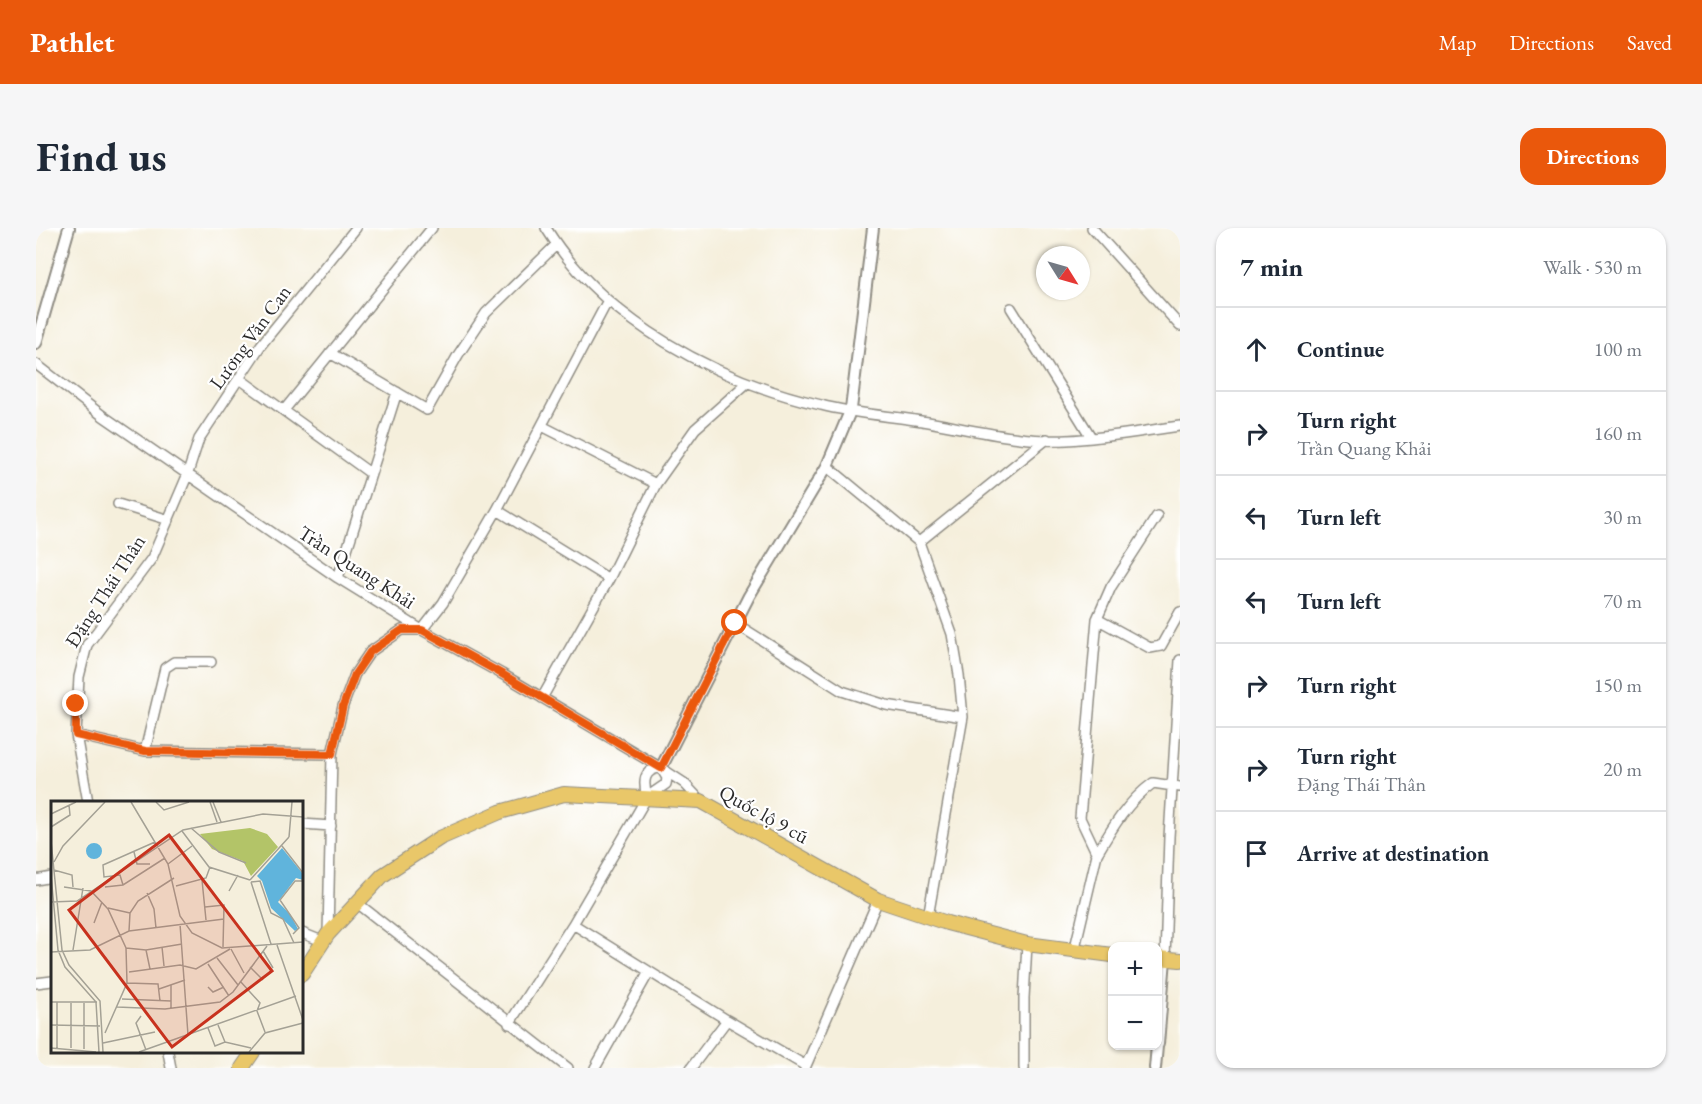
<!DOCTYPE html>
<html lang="en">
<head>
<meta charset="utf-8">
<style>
	:root { --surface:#fff; --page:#f6f6f7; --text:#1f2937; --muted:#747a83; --line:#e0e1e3; --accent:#ea580c }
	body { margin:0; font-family:"EB Garamond",serif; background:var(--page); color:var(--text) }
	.controls { position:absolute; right:18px; bottom:18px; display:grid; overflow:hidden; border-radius:12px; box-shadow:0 2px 4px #0004 }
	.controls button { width:54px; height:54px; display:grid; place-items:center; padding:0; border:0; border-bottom:2px solid var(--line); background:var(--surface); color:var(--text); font:30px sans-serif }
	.compass { position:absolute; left:1000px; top:18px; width:54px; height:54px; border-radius:50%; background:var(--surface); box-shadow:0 2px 4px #0004; rotate:127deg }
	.stop { position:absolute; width:18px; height:18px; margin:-14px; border:4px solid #ea580c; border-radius:50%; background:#fff }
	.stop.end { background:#ea580c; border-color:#fff; box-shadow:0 2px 6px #0008 }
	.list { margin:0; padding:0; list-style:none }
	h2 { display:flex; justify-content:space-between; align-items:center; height:78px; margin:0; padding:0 24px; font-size:26px }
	h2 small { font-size:20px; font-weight:400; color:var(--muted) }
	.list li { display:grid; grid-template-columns:39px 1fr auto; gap:18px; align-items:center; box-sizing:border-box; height:84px; padding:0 24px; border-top:2px solid var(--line) }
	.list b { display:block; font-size:22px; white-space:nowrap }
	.list p { margin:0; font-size:20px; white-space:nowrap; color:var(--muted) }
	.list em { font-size:20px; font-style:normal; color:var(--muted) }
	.icon { flex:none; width:33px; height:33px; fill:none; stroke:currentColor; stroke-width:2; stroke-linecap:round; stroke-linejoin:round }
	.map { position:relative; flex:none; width:1144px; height:840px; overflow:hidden; border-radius:18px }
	header { display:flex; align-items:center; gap:36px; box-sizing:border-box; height:84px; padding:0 30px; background:var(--accent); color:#fff }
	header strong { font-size:28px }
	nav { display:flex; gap:33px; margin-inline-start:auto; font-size:21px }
	.intro { display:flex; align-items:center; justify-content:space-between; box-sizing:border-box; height:144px; padding:0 36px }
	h1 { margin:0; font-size:42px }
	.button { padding:15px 27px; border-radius:18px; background:var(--accent); color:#fff; font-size:21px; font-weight:700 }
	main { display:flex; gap:36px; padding:0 36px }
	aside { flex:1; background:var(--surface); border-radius:18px; box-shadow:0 2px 4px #0004 }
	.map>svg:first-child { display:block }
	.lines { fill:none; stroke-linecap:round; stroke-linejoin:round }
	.minor-casing { stroke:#908d84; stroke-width:12 }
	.tertiary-casing { stroke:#908d84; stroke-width:14 }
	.primary-casing { stroke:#908d84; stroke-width:16 }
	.minor { stroke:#fff; stroke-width:9 }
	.tertiary { stroke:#fff; stroke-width:10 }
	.primary { stroke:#e9c769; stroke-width:14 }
	.route { stroke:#ea580c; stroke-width:8 }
	.labels { text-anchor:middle; stroke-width:4.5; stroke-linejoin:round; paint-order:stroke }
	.street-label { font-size:20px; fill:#2b2b2b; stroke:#fff }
	.inset-road { fill:none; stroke:#a4a195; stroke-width:1.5 }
	.view { fill:#c8321e; fill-opacity:0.15; stroke:#c8321e; stroke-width:3 }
	.inset-edge { fill:none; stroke:#2b2b2b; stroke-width:3 }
</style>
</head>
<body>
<header>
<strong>Pathlet</strong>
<nav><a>Map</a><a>Directions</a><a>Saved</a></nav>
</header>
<div class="intro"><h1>Find us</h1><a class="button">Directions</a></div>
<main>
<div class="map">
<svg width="1144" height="840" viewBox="0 0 1144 840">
	<rect width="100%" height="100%" fill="#fff"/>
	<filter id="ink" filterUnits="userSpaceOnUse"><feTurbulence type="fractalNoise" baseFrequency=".0167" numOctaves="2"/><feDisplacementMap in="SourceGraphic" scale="12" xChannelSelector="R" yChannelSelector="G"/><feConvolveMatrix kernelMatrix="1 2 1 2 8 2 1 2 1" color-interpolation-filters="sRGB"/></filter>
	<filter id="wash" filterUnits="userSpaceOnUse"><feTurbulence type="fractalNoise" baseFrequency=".008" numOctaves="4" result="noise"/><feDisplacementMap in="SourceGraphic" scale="24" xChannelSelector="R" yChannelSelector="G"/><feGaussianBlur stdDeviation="1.35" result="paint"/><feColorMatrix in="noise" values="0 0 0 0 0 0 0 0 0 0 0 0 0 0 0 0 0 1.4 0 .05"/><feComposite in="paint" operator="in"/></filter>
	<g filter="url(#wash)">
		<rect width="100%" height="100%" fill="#f5efdc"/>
	</g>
	<g filter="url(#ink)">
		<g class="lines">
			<g class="minor-casing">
				<path id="minor" d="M510,0C567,93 681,153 785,177C819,186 857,188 892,194C938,202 985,214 1031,212C1069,210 1107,203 1144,198
					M1056,0L1144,98
					M975,80L1055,209
					M294,125L391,182L422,127L450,85L520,17
					M0,136L67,188L302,350L386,402L466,446L625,540L648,555L665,573
					M204,151L334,245
					M249,181L396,0
					M506,198L620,256
					M791,238L883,314L916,406L923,447L927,489L892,689
					M82,276L133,292
					M461,282L573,351
					M883,314L1011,211
					M302,350L361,164
					M1061,391L1114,420L1125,418L1144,384
					M699,395L806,463L850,477L927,489
					M506,470L573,351L620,256L659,201L710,156
					M40,507L109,523L296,526
					M109,523L129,440L138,434H175
					M52,574L40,507L43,449L51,417L116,330L151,248L163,211L225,117L320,0
					M266,596L295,598
					M1061,626C1076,600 1092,573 1117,555L1144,559
					M0,652L16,649
					M320,674L532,840
					M537,696L691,792L770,838
					M266,705L286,713
					M292,706L296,526L307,478L319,446L334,424L366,402H386L407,375L461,282L571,74
					M1038,724L1061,626L1044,590L1061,391L1075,359L1121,288
					M1129,731L1133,609L1144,432
					M0,755L16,753
					M473,796L537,696L611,569L630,556L631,550L625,540C607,541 607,554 611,569
					M132,824L135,840
					M559,840L613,744
					M655,840L691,792
					M769,840L842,672
					M988,840V770L991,716"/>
			</g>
			<g class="tertiary-casing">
				<path id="tertiary" d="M0,115L33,0
					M625,540L713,368L791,238L815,181L837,0
					M1122,816L1129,731
					M1119,840L1121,818"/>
			</g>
			<g class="primary-casing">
				<path id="primary" d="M1122,730L1144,732
					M266,746L292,706L347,647L404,610L464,584L528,566L665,573L842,672L911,695L991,716L1076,727
					M206,840L217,824"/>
			</g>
			<use href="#minor" class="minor"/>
			<use href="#tertiary" class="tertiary"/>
			<use href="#primary" class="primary"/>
		</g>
	</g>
	<g class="lines" filter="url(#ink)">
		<path class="route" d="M40,476V507L109,523L296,526L307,478L319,446L334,424L366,402H386L466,446L625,540L699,395"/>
	</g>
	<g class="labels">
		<g class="street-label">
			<text transform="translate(214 109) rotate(-54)" y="7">Lương Văn Can</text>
			<text transform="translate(321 339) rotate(33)" y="7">Trần Quang Khải</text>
			<text transform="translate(69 363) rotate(-57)" y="7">Đặng Thái Thân</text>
			<text transform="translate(728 586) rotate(29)" y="7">Quốc lộ 9 cũ</text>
		</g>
	</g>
	<g transform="translate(15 573)">
		<rect width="252" height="252" fill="#f5efdc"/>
		<path d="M199,27L216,33L227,46L200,75L192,60L161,48L149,33Z" fill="#b3c468"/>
		<path d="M35 50a8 8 0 1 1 16 0a8 8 0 1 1-16 0ZM231,47L252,73V79L245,77L227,101L239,113L247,128L244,130L220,107L211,80L206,75Z" fill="#60b4dc"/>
		<path class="inset-road" d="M80,1L117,63L129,115L141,132L171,147L252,141M105,1L113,9L138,1M159,1L166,21M162,1L170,21M0,13L25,1M0,26L19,14L18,4M140,27L168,51L195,62M131,30L158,66L199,79M238,36L241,1M0,40L11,149L18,164L49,200L52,251M231,45L252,72M83,51L86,63H99M3,61L12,45L54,1M117,63L141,45M3,69L21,74L22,86M0,74L7,149L14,166L45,201L48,251M151,79L155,119M199,79L238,36M200,81L209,80L220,112L232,118L243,142M200,81L220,143M72,84L69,74L53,76L52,64L104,41M125,85L155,77L159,66M13,86L40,90L57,108L75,147L76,182L54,232M54,86L72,84L114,57M178,90L187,74M96,92L103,108L105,127M0,101L26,100L132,29L212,13L252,16M154,106L173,104L172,146M57,107L79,112M43,122L51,101M129,123L137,234M78,130L79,112L87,100L123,77M242,133L248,127L229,99L244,80H252M226,144L252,219M111,146L113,165M75,147L95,149L131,143M180,148L193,172M22,149L32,87M95,149L99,168M212,150L222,167M0,151L39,149L78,130L173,118M166,157L187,184M157,163L178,195M199,166L212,179M78,171L129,164L145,168L179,148M189,180L209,202L206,210L214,231M76,182L107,183L109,200M120,184V208M157,186L162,191L173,186M108,188L134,179M71,198L120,200M0,201H46M66,206L114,208L169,201L182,191L216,145M90,215L85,222L95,249M0,224L49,225M167,224L174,241M157,227L164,245L174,241L200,247M52,242L104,231M0,247L45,251M6,247V201M20,247V202M33,248V202M88,251L245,195M198,251L214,232L252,222"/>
		<path class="view" d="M118,34L221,170L121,246L18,109Z"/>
		<rect width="252" height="252" class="inset-edge"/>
	</g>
</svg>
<div class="controls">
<button>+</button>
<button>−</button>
</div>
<svg class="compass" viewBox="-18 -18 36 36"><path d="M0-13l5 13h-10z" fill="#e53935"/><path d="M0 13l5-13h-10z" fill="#747a83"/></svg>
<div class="stop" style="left:699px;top:395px"></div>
<div class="stop end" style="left:40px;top:476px"></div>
</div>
<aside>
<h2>7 min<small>Walk · 530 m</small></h2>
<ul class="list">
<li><svg class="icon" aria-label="ahead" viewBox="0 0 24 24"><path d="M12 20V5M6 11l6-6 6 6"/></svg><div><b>Continue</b></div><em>100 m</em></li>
<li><svg class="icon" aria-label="right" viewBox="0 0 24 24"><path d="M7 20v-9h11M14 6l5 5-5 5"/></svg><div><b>Turn right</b><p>Trần Quang Khải</p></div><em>160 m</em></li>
<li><svg class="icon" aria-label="left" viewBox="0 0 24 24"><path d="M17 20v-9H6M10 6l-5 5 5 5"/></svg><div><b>Turn left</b></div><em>30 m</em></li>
<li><svg class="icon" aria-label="left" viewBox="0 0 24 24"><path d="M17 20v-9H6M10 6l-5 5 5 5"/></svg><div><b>Turn left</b></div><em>70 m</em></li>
<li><svg class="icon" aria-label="right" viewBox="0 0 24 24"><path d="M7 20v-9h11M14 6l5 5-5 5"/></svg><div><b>Turn right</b></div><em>150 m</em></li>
<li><svg class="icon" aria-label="right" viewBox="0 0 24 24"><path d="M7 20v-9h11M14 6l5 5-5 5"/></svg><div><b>Turn right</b><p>Đặng Thái Thân</p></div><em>20 m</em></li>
<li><svg class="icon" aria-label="arrive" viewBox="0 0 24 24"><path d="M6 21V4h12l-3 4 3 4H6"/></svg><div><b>Arrive at destination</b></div></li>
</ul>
</aside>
</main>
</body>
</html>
